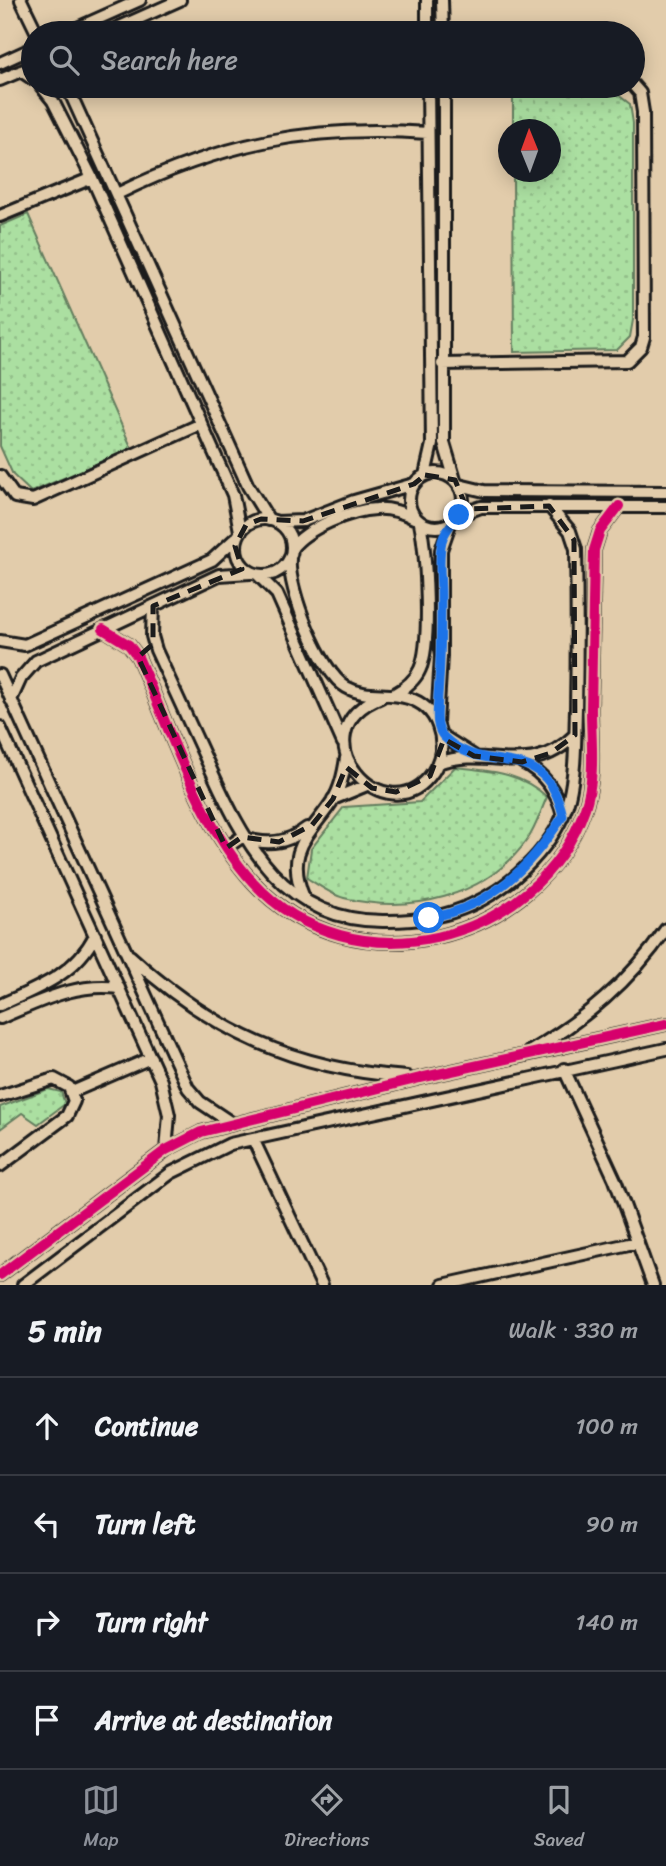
<!DOCTYPE html>
<html lang="en">
<head>
<meta charset="utf-8">
<style>
	:root { --surface:#171b24; --page:#242831; --text:#f1f3f6; --muted:#9ea1a6; --line:#363941; --accent:#8c9099 }
	body { margin:0; font-family:Sriracha,sans-serif; background:var(--page); color:var(--text) }
	.compass { position:absolute; left:498px; top:119px; width:63px; height:63px; border-radius:50%; background:var(--surface); box-shadow:0 4px 18px #0003; rotate:359deg }
	.stop { position:absolute; width:21px; height:21px; margin:-16px; border:5px solid #1a73e8; border-radius:50%; background:#fff }
	.stop.end { background:#1a73e8; border-color:#fff; box-shadow:0 2px 7px #0008 }
	.list { margin:0; padding:0; list-style:none }
	h2 { display:flex; justify-content:space-between; align-items:center; height:91px; margin:0; padding:0 28px; font-size:30px }
	h2 small { font-size:23px; font-weight:400; color:var(--muted) }
	.list li { display:grid; grid-template-columns:46px 1fr auto; gap:21px; align-items:center; box-sizing:border-box; height:98px; padding:0 28px; border-top:2px solid var(--line) }
	.list b { display:block; font-size:26px; white-space:nowrap }
	.list em { font-size:23px; font-style:normal; color:var(--muted) }
	.icon { flex:none; width:38px; height:38px; fill:none; stroke:currentColor; stroke-width:2; stroke-linecap:round; stroke-linejoin:round }
	.map { position:relative; flex:none; width:666px; height:1285px; overflow:hidden }
	.search { position:absolute; background:var(--surface); box-shadow:0 4px 18px #0003; left:21px; right:21px; top:21px; height:77px; display:flex; align-items:center; gap:18px; box-sizing:border-box; padding:0 24px; border-radius:38px; color:var(--muted); font-size:26px }
	.sheet { height:483px; background:var(--surface) }
	nav { display:flex; justify-content:space-around; align-items:center; box-sizing:border-box; height:98px; border-top:2px solid var(--line); background:var(--surface); font-size:19px; color:var(--muted) }
	nav a { display:grid; justify-items:center; gap:4px }
	nav .on { color:var(--accent) }
	.map>svg:first-child { display:block }
	.grass { fill:url(#grass-dots); stroke:#647e5e; stroke-width:2 }
	.lines { fill:none; stroke-linecap:round; stroke-linejoin:round }
	.street-casing { stroke:#1c1c1c; stroke-width:16 }
	.street { stroke:#e2ccab; stroke-width:10 }
	.cycleway-casing { stroke:#e2ccab; stroke-width:15 }
	.cycleway { stroke:#d6006c; stroke-width:10 }
	.route { stroke:#1a73e8; stroke-width:9 }
	.marked { fill:none; stroke:#1c1c1c; stroke-width:5; stroke-dasharray:14 9; stroke-linejoin:round }
</style>
</head>
<body>
<div class="map">
<svg width="666" height="1285" viewBox="0 0 666 1285">
	<defs>
		<pattern id="grass-dots" width="8" height="8" patternUnits="userSpaceOnUse" patternTransform="scale(1.75)"><rect width="8" height="8" fill="#abdfa1"/><path d="M2 2h.1M6 6h.1" fill="none" stroke="#93bf8a" stroke-width="1.8" stroke-linecap="round"/></pattern>
	</defs>
	<rect width="100%" height="100%" fill="#e2ccab"/>
	<filter id="ink" filterUnits="userSpaceOnUse"><feTurbulence type="fractalNoise" baseFrequency=".0143" numOctaves="2"/><feDisplacementMap in="SourceGraphic" scale="14" xChannelSelector="R" yChannelSelector="G"/><feConvolveMatrix kernelMatrix="1 2 1 2 8 2 1 2 1" color-interpolation-filters="sRGB"/></filter>
	<g filter="url(#ink)">
		<path class="grass" d="M613,91L630,104L633,123V320L630,337L617,350L514,352L513,172H550V130L513,129V92Z
			M28,214L132,449L31,492L13,475L0,446V226Z
			M455,767C490,771 520,772 547,797C541,810 536,828 527,840C486,898 409,914 344,898C332,895 318,885 307,878L311,849L344,807L420,802Z
			M48,1089L61,1092L65,1104L38,1124L22,1113L0,1129V1107Z"/>
		<g class="lines">
			<g class="street-casing">
				<path id="street" d="M21,0L37,33
					M427,0V33
					M442,0L443,33
					M66,33L140,0
					M106,33L180,0
					M0,63L33,48
					M21,71L33,79
					M0,80L33,66
					M41,86L53,101L92,178L233,495L240,531
					M67,86L248,486L269,520
					M444,86V443L455,480
					M117,194C221,143 313,124 428,133
					M0,216L92,178
					M442,364L627,361L641,347L644,337L643,112L640,93L633,85
					M409 500a27 27 0 1 1 54 0a27 27 0 1 1-54 0Z
					M425,475L432,444L428,86
					M0,476L15,497L33,500L201,424
					M459,485L484,491L666,492
					M459,515L481,507H666
					M236 547a28 28 0 1 1 56 0a28 28 0 1 1-56 0Z
					M276,522L303,521L354,501L414,484
					M292,548C307,528 351,510 376,509C390,508 402,512 414,518
					M290,559C287,588 321,673 346,687C367,699 387,691 408,698C422,702 433,712 438,726C444,742 442,758 433,772C387,839 292,733 381,697
					M258,575L277,594L343,743
					M153,606L152,636L156,650C173,687 190,724 207,761C244,843 284,924 388,921C417,921 445,917 471,905C513,886 557,844 569,798C576,769 575,738 576,709C577,655 577,602 576,549L570,531L549,506
					M103,629L129,645L138,657C170,729 200,825 253,882C352,990 538,944 585,808C596,777 591,741 591,709C592,656 593,603 594,550L600,531L619,506
					M0,641L25,645L212,560L236,538
					M0,675L188,1088L200,1102L230,1122
					M393,695C404,689 415,681 420,669C432,643 426,552 420,523
					M11,700L21,678L36,661L219,575L250,573
					M437,722L441,656V550L450,524
					M0,727L161,1081L169,1115L166,1150
					M441,735L474,756
					M522,762C544,773 557,791 563,816
					M438,763C491,745 529,781 575,735
					M333,799L367,785
					M226,848L242,837C266,846 287,844 307,828
					M304,898C284,850 309,836 333,800C341,788 344,772 346,758
					M130,956C213,1032 294,1069 407,1077
					M0,1005C38,988 76,974 95,935
					M0,1018C39,1002 75,982 119,988
					M529,1052C584,1020 630,982 666,929
					M564,1069L615,1180L653,1285
					M72,1092L151,1058
					M0,1096L54,1079L69,1087L74,1101L67,1116L0,1166
					M253,1139L322,1285
					M0,1275L166,1150L201,1132L420,1078L666,1024
					M23,1285L171,1173L230,1144L666,1049
					M443,1285L638,1242"/>
			</g>
			<use href="#street" class="street"/>
			<g class="cycleway-casing">
				<path id="cycleway" d="M103,629L129,645L138,657C170,729 200,825 253,882C352,990 538,944 585,808C596,777 591,741 591,709C592,656 593,603 594,550L600,531L619,506
					M0,1275L166,1150L201,1132L420,1078L666,1024"/>
			</g>
			<use href="#cycleway" class="cycleway"/>
		</g>
	</g>
	<g class="lines" filter="url(#ink)">
		<path class="route" d="M429,918C491,907 530,867 563,816C545,735 486,779 444,737C434,727 438,709 438,696C441,662 441,629 441,595C441,578 438,558 442,541C445,530 452,524 459,515"/>
	</g>
	<path class="marked" d="M425,475L455,480L467,509L549,506L574,540L575,735L551,753L522,762L474,756L444,739L430,776L396,792L372,788L346,767L333,799L312,825L279,842L242,837L226,848L138,657L153,644V606L242,569L235,546L246,525L261,519L303,521L414,484Z"/>
</svg>
<svg class="compass" viewBox="-18 -18 36 36"><path d="M0-13l5 13h-10z" fill="#e53935"/><path d="M0 13l5-13h-10z" fill="#9ea1a6"/></svg>
<div class="stop" style="left:429px;top:918px"></div>
<div class="stop end" style="left:459px;top:515px"></div>
<div class="search"><svg class="icon" aria-label="search" viewBox="0 0 24 24"><circle cx="10" cy="10" r="6"/><path d="M15 15l6 6"/></svg>Search here</div>
</div>
<section class="sheet">
<h2>5 min<small>Walk · 330 m</small></h2>
<ul class="list">
<li><svg class="icon" aria-label="ahead" viewBox="0 0 24 24"><path d="M12 20V5M6 11l6-6 6 6"/></svg><div><b>Continue</b></div><em>100 m</em></li>
<li><svg class="icon" aria-label="left" viewBox="0 0 24 24"><path d="M17 20v-9H6M10 6l-5 5 5 5"/></svg><div><b>Turn left</b></div><em>90 m</em></li>
<li><svg class="icon" aria-label="right" viewBox="0 0 24 24"><path d="M7 20v-9h11M14 6l5 5-5 5"/></svg><div><b>Turn right</b></div><em>140 m</em></li>
<li><svg class="icon" aria-label="arrive" viewBox="0 0 24 24"><path d="M6 21V4h12l-3 4 3 4H6"/></svg><div><b>Arrive at destination</b></div></li>
</ul>
</section>
<nav>
<a class="on"><svg class="icon" aria-label="map" viewBox="0 0 24 24"><path d="M3 6l6-2 6 2 6-2v14l-6 2-6-2-6 2zM9 4v14M15 6v14"/></svg>Map</a>
<a><svg class="icon" aria-label="directions" viewBox="0 0 24 24"><path d="M12 3l9 9-9 9-9-9zM9 14v-3h6M13 9l2 2-2 2"/></svg>Directions</a>
<a><svg class="icon" aria-label="saved" viewBox="0 0 24 24"><path d="M7 4h10v16l-5-4-5 4z"/></svg>Saved</a>
</nav>
</body>
</html>
